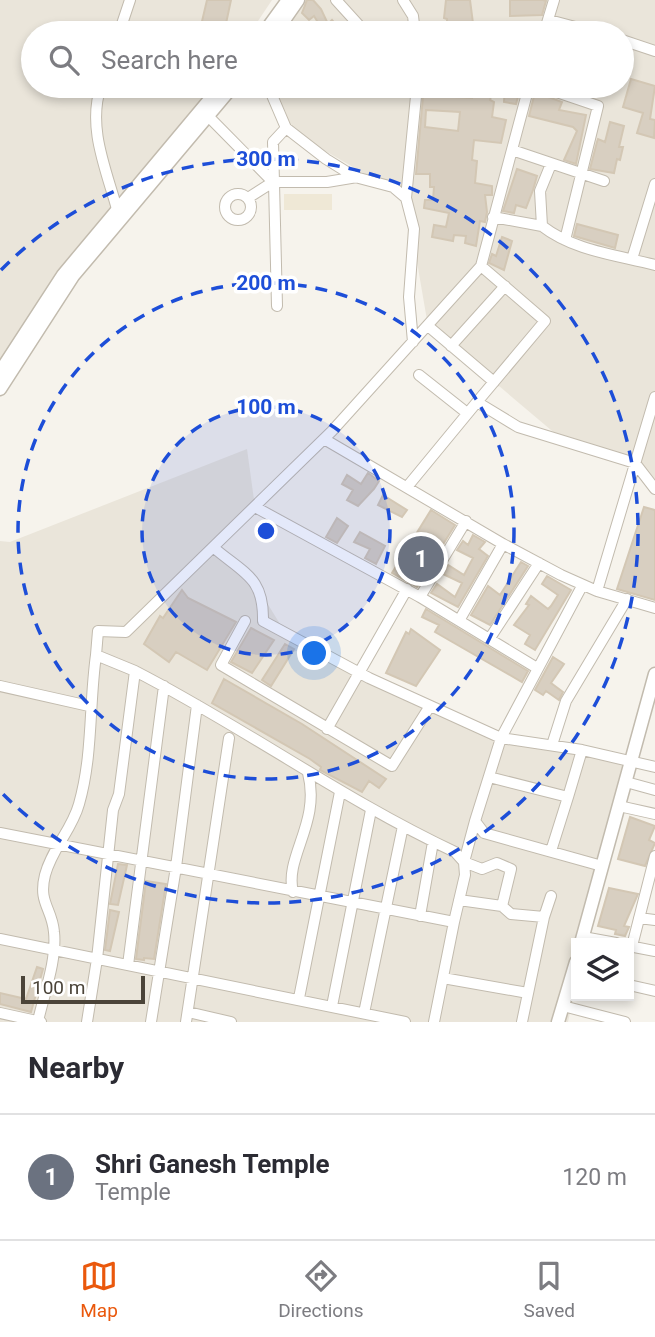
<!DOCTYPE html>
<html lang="en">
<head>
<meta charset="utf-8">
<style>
	:root { --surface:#fff; --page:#f2f2f3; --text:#2b2b33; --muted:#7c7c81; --line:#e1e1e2; --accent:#ea580c }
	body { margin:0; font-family:Roboto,sans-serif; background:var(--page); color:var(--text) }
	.controls { position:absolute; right:21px; bottom:21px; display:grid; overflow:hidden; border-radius:0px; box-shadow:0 4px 10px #0003 }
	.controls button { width:63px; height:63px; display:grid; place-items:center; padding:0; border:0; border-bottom:2px solid var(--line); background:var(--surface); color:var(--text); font:35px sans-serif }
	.scale { position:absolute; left:21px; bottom:18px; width:124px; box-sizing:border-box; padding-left:7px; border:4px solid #4b4439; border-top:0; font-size:19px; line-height:24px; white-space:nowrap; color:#4b4439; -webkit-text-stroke:5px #fff; paint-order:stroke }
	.you { position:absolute; left:315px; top:654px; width:24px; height:24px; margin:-18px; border:5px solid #fff; border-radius:50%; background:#1a73e8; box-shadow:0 0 0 10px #1a73e833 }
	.badge { display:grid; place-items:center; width:46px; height:46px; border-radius:50%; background:var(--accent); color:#fff; font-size:23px; font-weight:700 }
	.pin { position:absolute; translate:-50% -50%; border:4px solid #fff; box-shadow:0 2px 7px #0006 }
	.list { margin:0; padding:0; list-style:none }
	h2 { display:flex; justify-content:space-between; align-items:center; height:91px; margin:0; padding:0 28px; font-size:30px }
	h2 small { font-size:23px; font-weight:400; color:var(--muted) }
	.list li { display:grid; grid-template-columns:46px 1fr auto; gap:21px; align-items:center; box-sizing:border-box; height:126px; padding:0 28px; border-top:2px solid var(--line) }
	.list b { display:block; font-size:26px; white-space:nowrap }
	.list p { margin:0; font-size:23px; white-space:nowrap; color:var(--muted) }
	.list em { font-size:23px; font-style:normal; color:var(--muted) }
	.icon { flex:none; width:38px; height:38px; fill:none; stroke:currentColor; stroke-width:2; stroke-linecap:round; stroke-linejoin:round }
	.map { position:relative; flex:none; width:655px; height:1022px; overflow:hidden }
	.search { position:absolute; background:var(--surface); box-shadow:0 4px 10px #0003; left:21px; right:21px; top:21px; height:77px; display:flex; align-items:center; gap:18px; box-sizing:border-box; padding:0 24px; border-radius:38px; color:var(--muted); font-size:26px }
	.sheet { height:217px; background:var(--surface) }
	nav { display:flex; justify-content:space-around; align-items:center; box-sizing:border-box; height:98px; border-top:2px solid var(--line); background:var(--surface); font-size:19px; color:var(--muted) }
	nav a { display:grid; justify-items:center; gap:4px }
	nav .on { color:var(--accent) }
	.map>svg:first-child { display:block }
	.residential { fill:#eae5da }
	.education { fill:#efe8d6 }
	.building { fill:#d8cfc1; stroke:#d3c7b4; stroke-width:2; fill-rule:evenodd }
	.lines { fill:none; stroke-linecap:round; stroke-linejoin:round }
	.minor-casing { stroke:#c2bbae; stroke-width:12 }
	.tertiary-casing { stroke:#c2bbae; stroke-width:15 }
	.minor { stroke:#fff; stroke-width:10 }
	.tertiary { stroke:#fff; stroke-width:12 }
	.ring { fill:none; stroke:#1d4ed8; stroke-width:3.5; stroke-dasharray:12 9 }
	.centre { fill:#1d4ed8; stroke:#fff; stroke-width:3.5 }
	.ring-label { font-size:21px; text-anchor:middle; font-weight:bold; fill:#1d4ed8; stroke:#fff; stroke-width:7; stroke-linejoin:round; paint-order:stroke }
</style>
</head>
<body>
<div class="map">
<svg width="655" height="1022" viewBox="0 0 655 1022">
	<rect width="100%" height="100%" fill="#f6f3ec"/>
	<path class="residential" d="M0,0H272L250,33H33V86H230L146,178L0,383Z
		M305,0H655V488L633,468L564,441L428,326L406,198L286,128L265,86H622V33H277Z
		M247,449L255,507L219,544L264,598L288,637L489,732L631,763L576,943V986L568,1022H0V541L10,542Z"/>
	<path class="education" d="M284,194H332V210H284Z"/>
	<path class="building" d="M207,0H231L224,33L200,30Z
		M307,0H313L321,9L328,24L332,20L343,33H317L322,29L314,16L309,20L302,13Z
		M446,0H470L474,31L447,32V19L444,18Z
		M510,0H543L546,1L542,15L510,16Z
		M631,79L655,86L650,119L655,120L654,138L637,133L643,113L623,107Z
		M424,86H454L458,87L456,97L472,98L474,86L493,88L490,100L494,102L492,117L506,120L501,143L474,140L472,160L477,161L475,183L492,186V195H485L487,212L485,222L480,221L476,246L465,243L466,236L454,235L453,241L432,237L434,225L446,227L449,213L424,208L425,200H433L434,187H430V174H416ZM426,110L460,112L458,131L425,127Z
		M505,86H521L516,104L504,102Z
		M535,92L562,102L559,110L586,115L576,164L564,160L577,131L573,127L529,116Z
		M610,122L624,126L619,147H623L620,160L617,159L614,173L590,169L597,142L598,139L605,142Z
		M517,169L537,176L533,190L526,208L516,205L514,213L503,211Z
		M577,224L618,235L615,248L574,236Z
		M502,237L512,241L504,270L489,263L492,254L496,256Z
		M368,473L379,481L374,489L358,506L347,500L353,490L342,484L347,475L361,484Z
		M383,495L407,510L402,517L378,505Z
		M644,507L655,510V600L617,589Z
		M431,510L455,525L429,567L409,558L406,562L425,575L417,587L392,573Z
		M337,518L348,526L337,543L326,537Z
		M360,532L385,546L376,564L365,558L370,549L354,542Z
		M473,535L485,542L479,549L488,556L458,607L431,593L437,584L455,597L462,583L443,574L448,565L464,575L473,558L457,550L463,541L468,545Z
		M521,562L528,566L490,625L471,615L488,586L500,595Z
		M547,576L571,590L535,650L525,644L530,635L514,625L529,605L526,604L531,596L548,609L551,606L558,595L542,584Z
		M182,590L188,598L236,622L207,670L176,652L169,662L144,644L160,616L163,618Z
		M426,609L528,671L522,682L435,632L439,625L422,617Z
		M251,628L274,640L252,673L231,662Z
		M411,629L440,650L416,686L386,673L406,632L409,634Z
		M285,644L294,649L271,686L262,680Z
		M553,657L564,664L551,683L563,692L559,700L546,691L543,695L535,690Z
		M224,679L302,724L386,779L379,788L369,781L362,792L320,770L321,767L310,759L212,703Z
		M630,817L655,826L649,840L655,843L645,866L618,859Z
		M118,864L127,865L118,905L110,904Z
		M146,881L166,884L154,959L144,958V960L136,959Z
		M609,888L638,894L624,926L629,927L625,936L615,934L616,930L598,926Z
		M110,910L119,912L110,951L105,950Z
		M37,967L43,969L31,1012L0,1004V993L26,999Z"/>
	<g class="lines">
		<g class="minor-casing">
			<path id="minor" d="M336,0L366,33
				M403,0L413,16L415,33
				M549,20L598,33
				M119,33L130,0
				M544,33L554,0
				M622,40L655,51
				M101,86C87,127 106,169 117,209
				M268,86L286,128L326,159L355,177L393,187L406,198L414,229L409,297L413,342
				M539,86L598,106L565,240
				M208,116L273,182
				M512,150L604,181
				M551,164L540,191L542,226C574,251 617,255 655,265
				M225 207a13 13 0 1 1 26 0a13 13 0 1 1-26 0Z
				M248,198L273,182H327L357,177
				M406,198L417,86
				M493,217L542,226
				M632,259L655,184
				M481,266L545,321L477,402L518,427L635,463L655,489
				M277,306L273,142L286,128
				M428,326L494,382
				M451,346L505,286
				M419,375L467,413
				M655,397L597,591L655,608
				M324,439L503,544L561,575L597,591
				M407,487L477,402
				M255,507L420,597
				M466,521L420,597L537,668
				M214,548C245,574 264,578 263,621L369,678L501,738L582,750L655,767
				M582,586L501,738L475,821L484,833L602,866
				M460,619L503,544
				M245,621L221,665L392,766L430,706
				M490,638L539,563
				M135,671C244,727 344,800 455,852L464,862L465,875L454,922
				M0,686L89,706
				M327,729L407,589
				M552,745L566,701L627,599
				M489,777L568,797L551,851
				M626,782L655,790
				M568,797L582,750
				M619,806L655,814
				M475,821L464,862L482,869L497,863L511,869L502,906L511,914L544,917L551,896
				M0,833L454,922L434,1022
				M293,892C284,857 321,823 308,773
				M459,900L502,906
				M420,916L433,842
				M639,918L655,920
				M583,937L616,943
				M0,939L405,1022
				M629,946L655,951
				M632,946L655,856
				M128,965L164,686
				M443,978L528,993
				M629,985L655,991
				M299,998L340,792
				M332,1006L371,810
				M563,1006L625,1022
				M188,1012L231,1022
				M0,1013L41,1022
				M364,1013L403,826
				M38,1021C44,994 57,960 54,932C52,908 38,903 45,875C52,848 72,830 79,804C93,755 89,705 96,655
				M87,1022L97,959L113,810L119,794L135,671L96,655L98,631L126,632L332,431L481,266L529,86
				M151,1022L176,867L197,705
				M186,1022L229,738
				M522,1022L544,917"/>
		</g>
		<g class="tertiary-casing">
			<path id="tertiary" d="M264,33L288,0
				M275,33L298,0
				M0,372L63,275L221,86
				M0,389L73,276L233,86
				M581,943L655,674
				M558,1022L576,962"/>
		</g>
		<use href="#minor" class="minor"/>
		<use href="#tertiary" class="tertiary"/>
	</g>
	<circle cx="266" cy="531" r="124" fill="#1d4ed8" fill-opacity=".12"/>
	<g class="ring">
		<circle cx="266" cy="531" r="124"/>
		<circle cx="266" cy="531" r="248"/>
		<path d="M1 270A372 372 0 1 1 1 792"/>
	</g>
	<circle cx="266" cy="531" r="10" class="centre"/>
	<g class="ring-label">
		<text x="266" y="166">300 m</text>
		<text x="266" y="290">200 m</text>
		<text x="266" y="414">100 m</text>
	</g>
</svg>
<div class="controls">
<button><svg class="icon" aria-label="layers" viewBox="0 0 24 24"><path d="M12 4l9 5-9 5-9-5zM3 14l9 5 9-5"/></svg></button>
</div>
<div class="scale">100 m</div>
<div class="you"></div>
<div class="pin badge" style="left:421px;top:559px;background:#6b7280">1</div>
<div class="search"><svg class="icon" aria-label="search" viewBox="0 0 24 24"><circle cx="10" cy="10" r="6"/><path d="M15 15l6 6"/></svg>Search here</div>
</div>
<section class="sheet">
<h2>Nearby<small></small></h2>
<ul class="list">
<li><span class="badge" style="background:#6b7280">1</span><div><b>Shri Ganesh Temple</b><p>Temple</p></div><em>120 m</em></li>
</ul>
</section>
<nav>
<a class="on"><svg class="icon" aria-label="map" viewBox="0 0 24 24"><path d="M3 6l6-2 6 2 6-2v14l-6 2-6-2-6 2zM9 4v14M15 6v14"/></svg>Map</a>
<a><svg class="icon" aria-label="directions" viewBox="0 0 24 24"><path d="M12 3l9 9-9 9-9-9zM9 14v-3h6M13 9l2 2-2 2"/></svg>Directions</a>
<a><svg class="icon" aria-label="saved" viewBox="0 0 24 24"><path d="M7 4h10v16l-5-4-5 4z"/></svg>Saved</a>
</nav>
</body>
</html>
